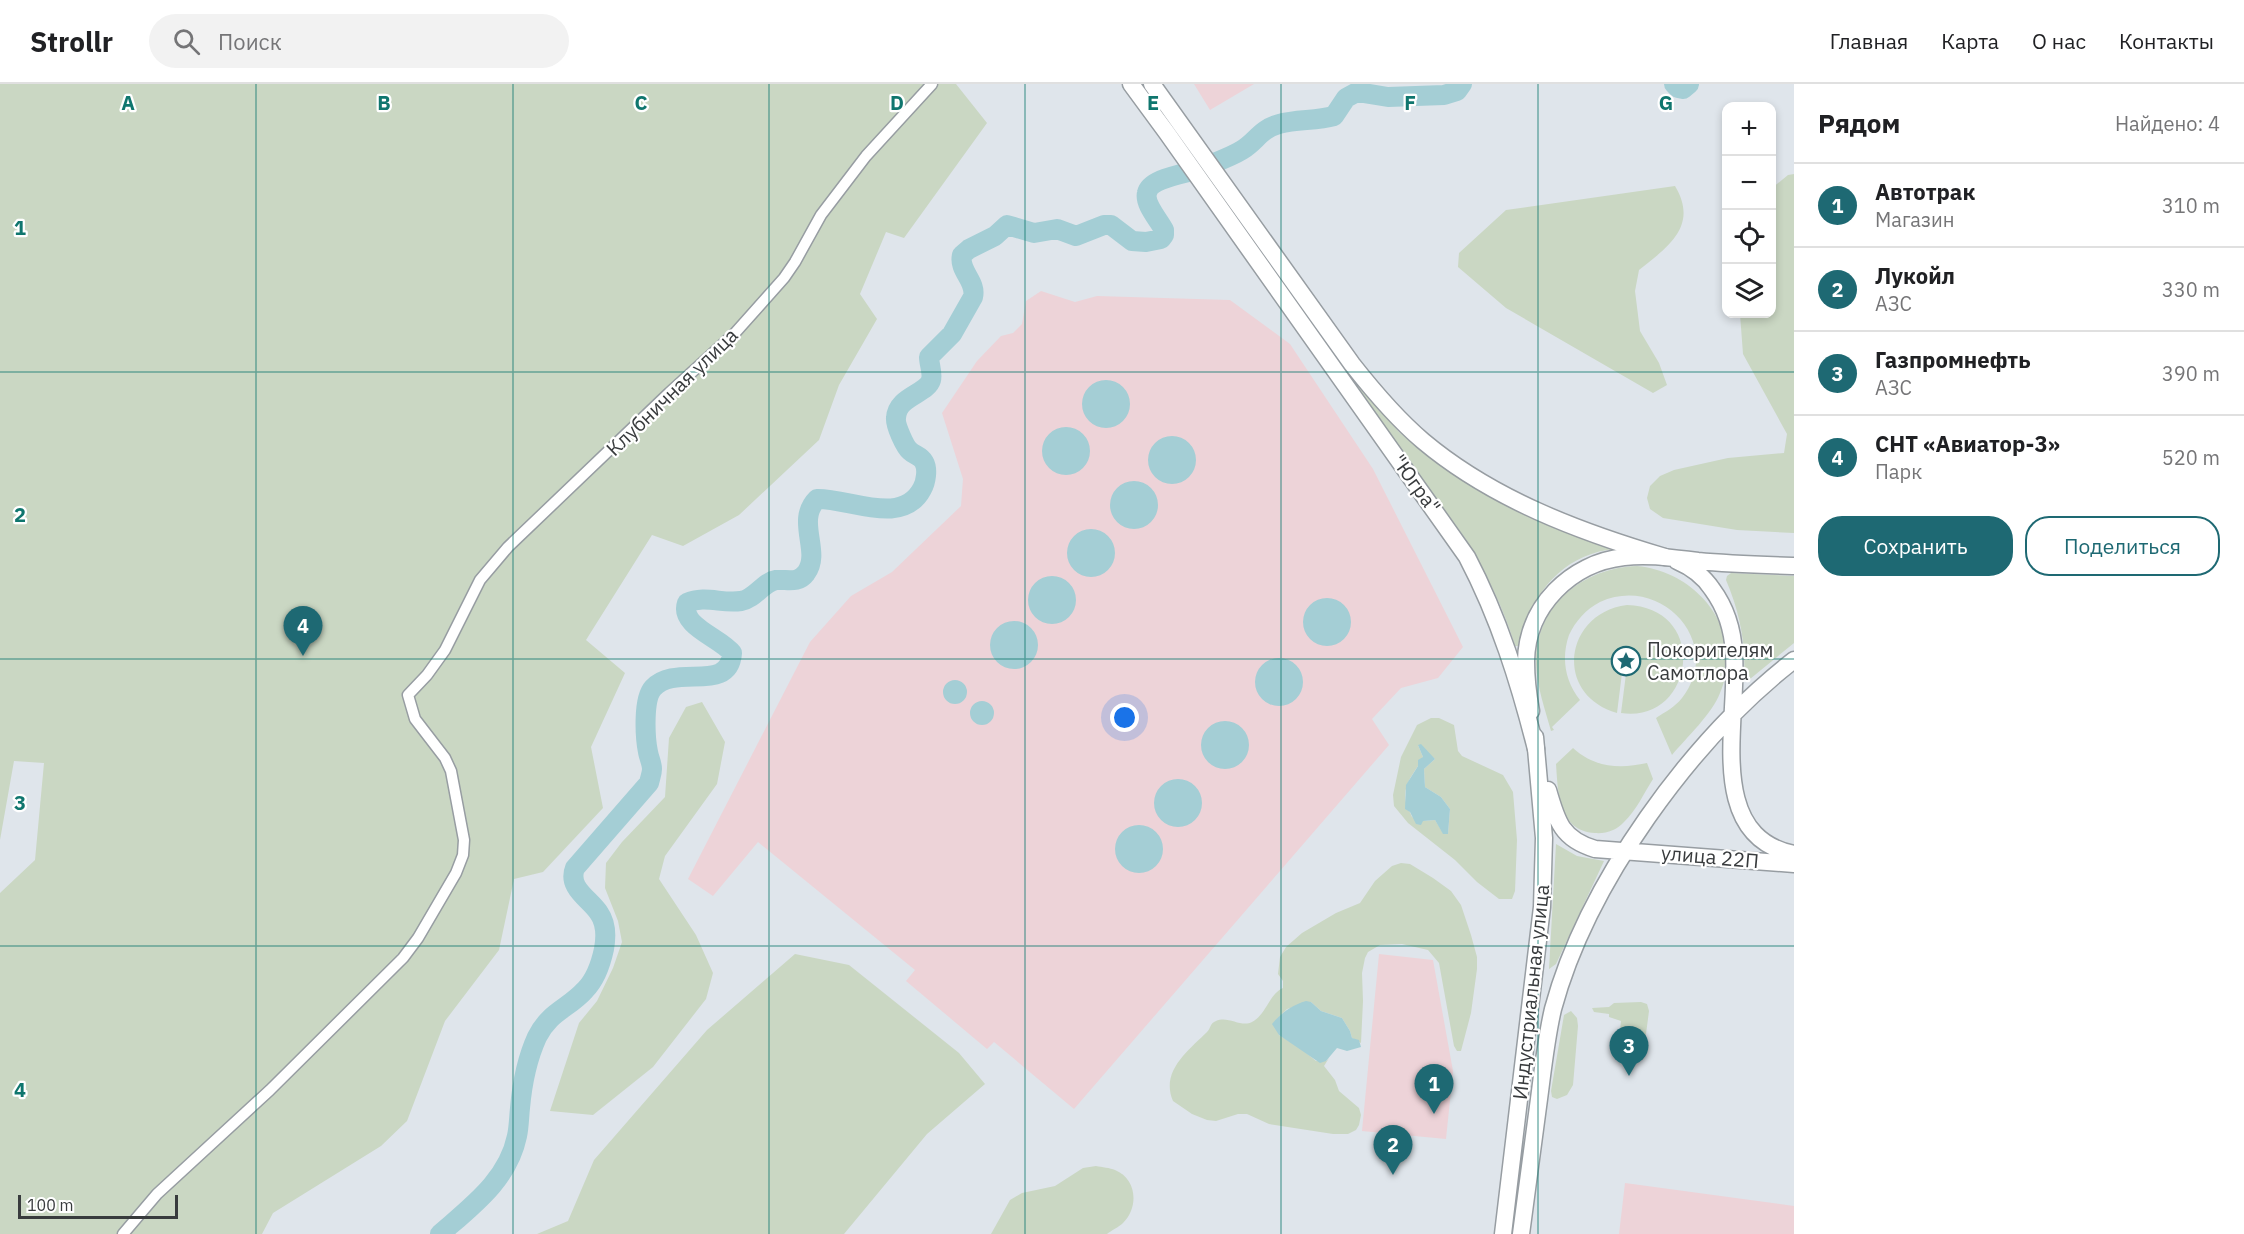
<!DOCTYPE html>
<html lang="ru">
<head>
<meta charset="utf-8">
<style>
	:root { --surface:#fff; --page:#f2f2f2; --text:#202124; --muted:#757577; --line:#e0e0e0; --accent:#1e6973 }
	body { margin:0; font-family:"IBM Plex Sans",sans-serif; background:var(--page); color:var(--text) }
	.controls { position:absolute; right:18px; top:18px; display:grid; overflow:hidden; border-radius:12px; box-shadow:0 3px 9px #0003 }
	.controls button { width:54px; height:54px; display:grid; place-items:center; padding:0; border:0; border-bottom:2px solid var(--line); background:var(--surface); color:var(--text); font:30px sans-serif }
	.scale { position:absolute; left:18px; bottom:15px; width:160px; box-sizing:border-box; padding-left:6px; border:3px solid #383b3d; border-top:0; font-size:16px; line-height:21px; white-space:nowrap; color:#383b3d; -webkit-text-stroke:4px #fff; paint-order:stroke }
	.you { position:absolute; left:1125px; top:634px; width:21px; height:21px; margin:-15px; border:4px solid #fff; border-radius:50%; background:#1a73e8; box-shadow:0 0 0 9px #1a73e833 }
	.badge { display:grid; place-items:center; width:39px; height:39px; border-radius:50%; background:var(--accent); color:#fff; font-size:20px; font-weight:700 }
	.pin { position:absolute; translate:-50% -50px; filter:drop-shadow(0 2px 3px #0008) }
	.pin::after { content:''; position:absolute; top:32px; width:21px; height:18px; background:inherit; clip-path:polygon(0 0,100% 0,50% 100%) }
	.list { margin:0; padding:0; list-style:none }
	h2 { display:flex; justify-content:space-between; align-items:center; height:78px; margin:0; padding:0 24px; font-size:26px }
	h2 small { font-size:20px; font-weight:400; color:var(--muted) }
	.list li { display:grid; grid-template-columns:39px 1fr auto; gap:18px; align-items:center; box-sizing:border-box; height:84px; padding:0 24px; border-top:2px solid var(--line) }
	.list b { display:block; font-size:22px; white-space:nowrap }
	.list p { margin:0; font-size:20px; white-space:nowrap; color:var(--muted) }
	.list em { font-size:20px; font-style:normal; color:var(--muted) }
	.actions { display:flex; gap:12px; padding:18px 24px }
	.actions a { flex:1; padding:14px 0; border:2px solid var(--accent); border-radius:24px; text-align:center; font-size:21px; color:var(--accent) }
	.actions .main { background:var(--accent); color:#fff }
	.icon { flex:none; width:33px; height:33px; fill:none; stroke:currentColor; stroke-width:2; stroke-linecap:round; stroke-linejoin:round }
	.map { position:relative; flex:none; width:1794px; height:1150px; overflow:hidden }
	header { display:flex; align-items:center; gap:36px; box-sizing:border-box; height:84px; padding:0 30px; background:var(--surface); border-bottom:2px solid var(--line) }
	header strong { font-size:28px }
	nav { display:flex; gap:33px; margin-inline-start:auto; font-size:21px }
	.search { width:420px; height:54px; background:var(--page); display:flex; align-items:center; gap:15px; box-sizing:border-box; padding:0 21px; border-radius:33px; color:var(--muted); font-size:22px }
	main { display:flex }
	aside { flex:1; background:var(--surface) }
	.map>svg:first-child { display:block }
	.industrial { fill:#edd3d8 }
	.green { fill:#cad7c3; fill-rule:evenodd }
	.water { fill:#a4ced5 }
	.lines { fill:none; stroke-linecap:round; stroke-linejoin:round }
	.river { stroke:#a4ced5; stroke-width:20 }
	.minor-casing { stroke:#979da2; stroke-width:13 }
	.primary-casing { stroke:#979da2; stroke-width:19 }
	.trunk-casing { stroke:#979da2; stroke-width:19 }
	.minor { stroke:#fff; stroke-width:10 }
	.primary { stroke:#fff; stroke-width:16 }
	.trunk { stroke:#fff; stroke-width:16 }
	.grid { fill:none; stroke:#0f766e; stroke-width:1.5; stroke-opacity:0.55 }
	.labels { text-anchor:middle; stroke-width:4.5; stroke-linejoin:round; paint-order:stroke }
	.street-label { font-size:20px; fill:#383b3d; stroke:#fff }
	.poi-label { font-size:20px; fill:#383b3d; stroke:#fff; text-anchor:start }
	.grid-label { font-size:20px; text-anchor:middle; font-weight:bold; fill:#0f766e; stroke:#fff; stroke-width:4.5; stroke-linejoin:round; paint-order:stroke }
</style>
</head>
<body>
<header>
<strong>Strollr</strong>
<div class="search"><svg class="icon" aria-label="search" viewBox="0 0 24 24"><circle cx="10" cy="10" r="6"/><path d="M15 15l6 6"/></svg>Поиск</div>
<nav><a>Главная</a><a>Карта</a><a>О нас</a><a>Контакты</a></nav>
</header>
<main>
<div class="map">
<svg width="1794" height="1150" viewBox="0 0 1794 1150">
	<rect width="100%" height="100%" fill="#dfe5eb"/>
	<path class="industrial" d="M1194,0H1254L1210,26Z
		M1041,207L1075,218L1097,212L1230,216L1290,260L1373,385L1463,563L1438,594L1401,604L1372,635L1389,661L1074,1025L994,958L987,965L906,897L915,886L758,758L713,812L688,795L810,558L851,512L892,488L961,422L963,395L942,329L977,277L1001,252L1013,249L1022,240L1026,217Z
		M1379,870L1433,876L1453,987L1446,1055L1362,1047Z
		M1625,1099L1794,1122V1150H1619Z"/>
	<path class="green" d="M0,0H956L987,39L904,154L886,148L860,210L877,235L839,301L819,356L739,431L683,462L652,451L586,556L625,589L591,663L603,724L543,788L514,795L499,866L445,937L407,1037L381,1062L273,1129L262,1150H0V809L35,776L44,679L14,677L0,756Z
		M1794,90V449L1737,446L1663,434L1650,425L1647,414L1650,402L1660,392L1674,386L1728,374L1784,369L1787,350L1743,270L1740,230H1772V104L1788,91Z
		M1675,102C1699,142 1668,163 1639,186L1635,207L1640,247L1659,279L1667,301L1653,309L1506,224L1458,183L1459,169L1506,126Z
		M1227,114L1369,313L1399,348L1421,366L1616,465C1562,469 1530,512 1518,562H1515C1504,525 1487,491 1467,457L1223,117Z
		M1637,482C1699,488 1746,548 1720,609C1712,630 1687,653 1672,671L1656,634C1665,628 1675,623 1682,614C1725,559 1661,490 1600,518C1586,525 1575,538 1569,551C1561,574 1565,597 1580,616L1552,643L1554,646L1551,647C1545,625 1537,603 1536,580C1535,522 1582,484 1637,482Z
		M1731,489L1794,492V559L1750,595H1746L1744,592C1746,557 1739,527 1726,496L1727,492Z
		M1627,521C1711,524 1694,640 1621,629L1626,590C1637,588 1641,579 1635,569C1623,561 1613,569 1615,583L1622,589L1617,629C1553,611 1564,529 1627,521Z
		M702,618L725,658L717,700L665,772L659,795L696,851L713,889L706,915L653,983L593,1031L550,1027L579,939L597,917L613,884L622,858L618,837L605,804L606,779L622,758L665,713L669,654L686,623Z
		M1431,634H1439L1454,641L1458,667L1462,672L1503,691L1513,708L1517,756L1515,807L1512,815H1499L1477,798L1455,776L1408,739L1394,722L1393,711L1401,673L1417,641ZM1418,661L1435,675L1424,685L1425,703L1441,713L1450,725L1448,750L1443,749L1435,736L1423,737L1412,733C1410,728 1407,723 1406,719C1402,698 1415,690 1423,673Z
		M1573,664C1595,684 1620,685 1647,679L1653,695C1644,709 1636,727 1624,738C1617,746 1606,750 1595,749C1558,747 1558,707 1556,680Z
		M1556,760L1577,772L1604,777L1556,880L1549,885Z
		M1401,779L1410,780L1433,794L1451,807L1461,821L1471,851L1477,873V885L1471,929L1461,967H1457L1454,962L1439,879L1428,866L1402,860L1380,861L1368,868L1365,874L1362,889L1363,917L1361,959L1352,954L1350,947L1342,934L1321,927L1311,918L1287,925L1276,936L1279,951L1299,963L1316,977H1326L1329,974L1324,982L1335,996L1339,1007L1359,1024L1361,1031L1359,1041L1356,1046L1348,1050H1333L1269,1040L1247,1030H1238L1216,1037L1207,1036L1192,1030L1173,1017C1160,987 1189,966 1207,948C1211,944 1210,939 1216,937C1228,931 1241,944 1252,938C1266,931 1269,910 1283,904V897L1278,890L1280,873L1286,863L1302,849L1336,829L1360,819L1375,797L1392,782Z
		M795,870L849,881L959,969L985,1000L927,1050L844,1150H537L568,1137L594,1076L707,946Z
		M1641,918L1647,920L1649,927L1643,973L1621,971L1622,959L1619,955L1621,937L1609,933V930L1594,928L1592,924L1609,923L1614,919Z
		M1571,927L1577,934L1578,942L1573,1001L1567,1011L1557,1015L1552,1013L1551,1007L1564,931Z
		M1096,1082C1102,1083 1110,1084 1115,1086C1137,1095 1139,1123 1123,1139C1119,1143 1112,1146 1107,1150H991L1010,1116L1022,1109L1055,1102L1083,1084Z"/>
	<path class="water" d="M1082 320a24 24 0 1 1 48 0a24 24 0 1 1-48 0Z
		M1042 367a24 24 0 1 1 48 0a24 24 0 1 1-48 0Z
		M1148 376a24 24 0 1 1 48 0a24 24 0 1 1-48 0Z
		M1110 421a24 24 0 1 1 48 0a24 24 0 1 1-48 0Z
		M1067 469a24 24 0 1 1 48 0a24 24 0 1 1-48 0Z
		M1028 516a24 24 0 1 1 48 0a24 24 0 1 1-48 0Z
		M1303 538a24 24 0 1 1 48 0a24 24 0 1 1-48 0Z
		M990 561a24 24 0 1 1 48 0a24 24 0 1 1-48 0Z
		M1255 598a24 24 0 1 1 48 0a24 24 0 1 1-48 0Z
		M943 608a12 12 0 1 1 24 0a12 12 0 1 1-24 0Z
		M970 629a12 12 0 1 1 24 0a12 12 0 1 1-24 0Z
		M1201 661a24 24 0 1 1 48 0a24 24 0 1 1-48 0Z
		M1421,660L1435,675L1424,685L1425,703L1441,713L1450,725L1448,750H1443L1435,736L1423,737L1421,741L1416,740L1410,728L1405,725L1406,701L1418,682V676L1423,673L1418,661Z
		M1154 719a24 24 0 1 1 48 0a24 24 0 1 1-48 0Z
		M1115 765a24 24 0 1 1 48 0a24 24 0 1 1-48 0Z
		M1306,917L1311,918L1321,927L1342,934L1350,947L1352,954L1359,956L1361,963L1347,967L1337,964L1326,977L1320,979L1279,951L1272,940C1281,929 1292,921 1306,917Z"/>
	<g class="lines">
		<path class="river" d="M1674,0L1678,4L1683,5L1689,0
			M440,1150C472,1122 508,1096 517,1052C519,1043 519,1033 520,1024C522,1001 527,975 537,953C550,927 568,925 585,906C595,896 601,879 604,865C606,854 606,839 599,829C590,815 567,804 575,784L649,699C650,694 652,690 652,685C652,679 649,674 648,668C645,653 643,615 653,604C676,579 729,610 732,569C721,554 679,542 687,519C705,511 722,520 741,517C755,515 763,498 776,496C787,495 798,500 806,489C822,468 795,437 817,415C849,414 902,443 922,405C926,398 928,385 924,378C921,372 914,371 910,367C905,363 895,341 896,334C897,312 927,310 931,296C933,289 929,280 929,273L952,250L973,213C977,197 958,187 962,171L969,165L995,152L1007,141L1034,149L1057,145L1076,152L1104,141H1111L1132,157L1146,158L1161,155L1164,151V146C1159,136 1144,120 1147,109C1150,94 1186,90 1199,85C1213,79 1229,74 1242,66C1257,57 1259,46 1279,40C1297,35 1316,37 1334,32L1346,14L1357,8L1388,13L1444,11L1457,7L1462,0"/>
		<g class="minor-casing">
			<path id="minor" d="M123,1150L157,1110L270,1006L403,874L418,854L456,789L463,771L464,756L451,687L445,674L415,635L408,611L427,591L445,566L480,496L508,463L669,309L735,249L784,194L795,178L821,131L866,72L932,0"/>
		</g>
		<g class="primary-casing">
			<path id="primary" d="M1677,477C1691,483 1704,493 1712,505C1726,524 1733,547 1734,570C1739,635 1704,752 1794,770
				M1531,627C1528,611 1526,594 1526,577C1527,522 1571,479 1624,473C1649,470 1673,474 1698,477C1729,480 1762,481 1794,482
				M1548,706C1557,738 1562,755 1595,765L1794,780
				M1503,1150L1542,823L1544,754L1535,653
				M1521,1150C1527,1105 1533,1060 1539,1015C1543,985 1546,955 1553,925C1587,799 1691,656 1794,576"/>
		</g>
		<g class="trunk-casing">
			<path id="trunk" d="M1131,0L1167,49L1467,473C1499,534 1519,598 1536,665
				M1152,0L1352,280C1374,308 1396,334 1423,357C1492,415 1580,448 1665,473"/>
		</g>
		<use href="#minor" class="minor"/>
		<use href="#primary" class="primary"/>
		<use href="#trunk" class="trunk"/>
	</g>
	<path class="grid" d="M256,0V1150M513,0V1150M769,0V1150M1025,0V1150M1281,0V1150M1538,0V1150M0,288H1794M0,575H1794M0,862H1794"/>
	<defs>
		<g id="sight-ring" transform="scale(1.5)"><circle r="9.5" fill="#fff" stroke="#1e6973" stroke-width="1.5"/><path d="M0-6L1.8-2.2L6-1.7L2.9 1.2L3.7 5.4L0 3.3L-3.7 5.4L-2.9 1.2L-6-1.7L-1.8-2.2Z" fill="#1e6973"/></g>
	</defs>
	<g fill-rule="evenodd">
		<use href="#sight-ring" x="1626" y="577"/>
	</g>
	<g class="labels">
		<g class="street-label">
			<text transform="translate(672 308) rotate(-44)" y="7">Клубничная улица</text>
			<text transform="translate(1416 400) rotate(54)" y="7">"Югра"</text>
			<text transform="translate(1710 773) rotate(5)" y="7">улица 22П</text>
			<text transform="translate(1531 908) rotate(-84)" y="7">Индустриальная улица</text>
		</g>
		<g class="poi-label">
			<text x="1647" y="573">Покорителям<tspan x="1647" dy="23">Самотлора</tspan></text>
		</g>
	</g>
	<g class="grid-label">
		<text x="128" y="26">A</text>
		<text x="384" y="26">B</text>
		<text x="641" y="26">C</text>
		<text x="897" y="26">D</text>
		<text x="1153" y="26">E</text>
		<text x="1410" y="26">F</text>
		<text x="1666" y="26">G</text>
		<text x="20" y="151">1</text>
		<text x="20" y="438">2</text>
		<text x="20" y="726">3</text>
		<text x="20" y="1013">4</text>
	</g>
</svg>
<div class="controls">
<button>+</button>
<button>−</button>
<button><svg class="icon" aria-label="locate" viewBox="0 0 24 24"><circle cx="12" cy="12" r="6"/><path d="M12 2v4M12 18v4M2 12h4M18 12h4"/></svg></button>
<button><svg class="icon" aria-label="layers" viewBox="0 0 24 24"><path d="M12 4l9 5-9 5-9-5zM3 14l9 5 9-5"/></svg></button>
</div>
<div class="scale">100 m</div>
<div class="you"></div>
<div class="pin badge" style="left:1434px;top:1030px">1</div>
<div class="pin badge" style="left:1393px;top:1091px">2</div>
<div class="pin badge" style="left:1629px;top:992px">3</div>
<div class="pin badge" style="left:303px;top:572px">4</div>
</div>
<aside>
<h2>Рядом<small>Найдено: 4</small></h2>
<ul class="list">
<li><span class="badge">1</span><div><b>Автотрак</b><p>Магазин</p></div><em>310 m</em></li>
<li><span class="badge">2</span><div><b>Лукойл</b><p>АЗС</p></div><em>330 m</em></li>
<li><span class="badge">3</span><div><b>Газпромнефть</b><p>АЗС</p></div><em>390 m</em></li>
<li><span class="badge">4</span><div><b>СНТ «Авиатор-3»</b><p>Парк</p></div><em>520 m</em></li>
</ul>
<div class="actions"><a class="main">Сохранить</a><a>Поделиться</a></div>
</aside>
</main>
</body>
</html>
